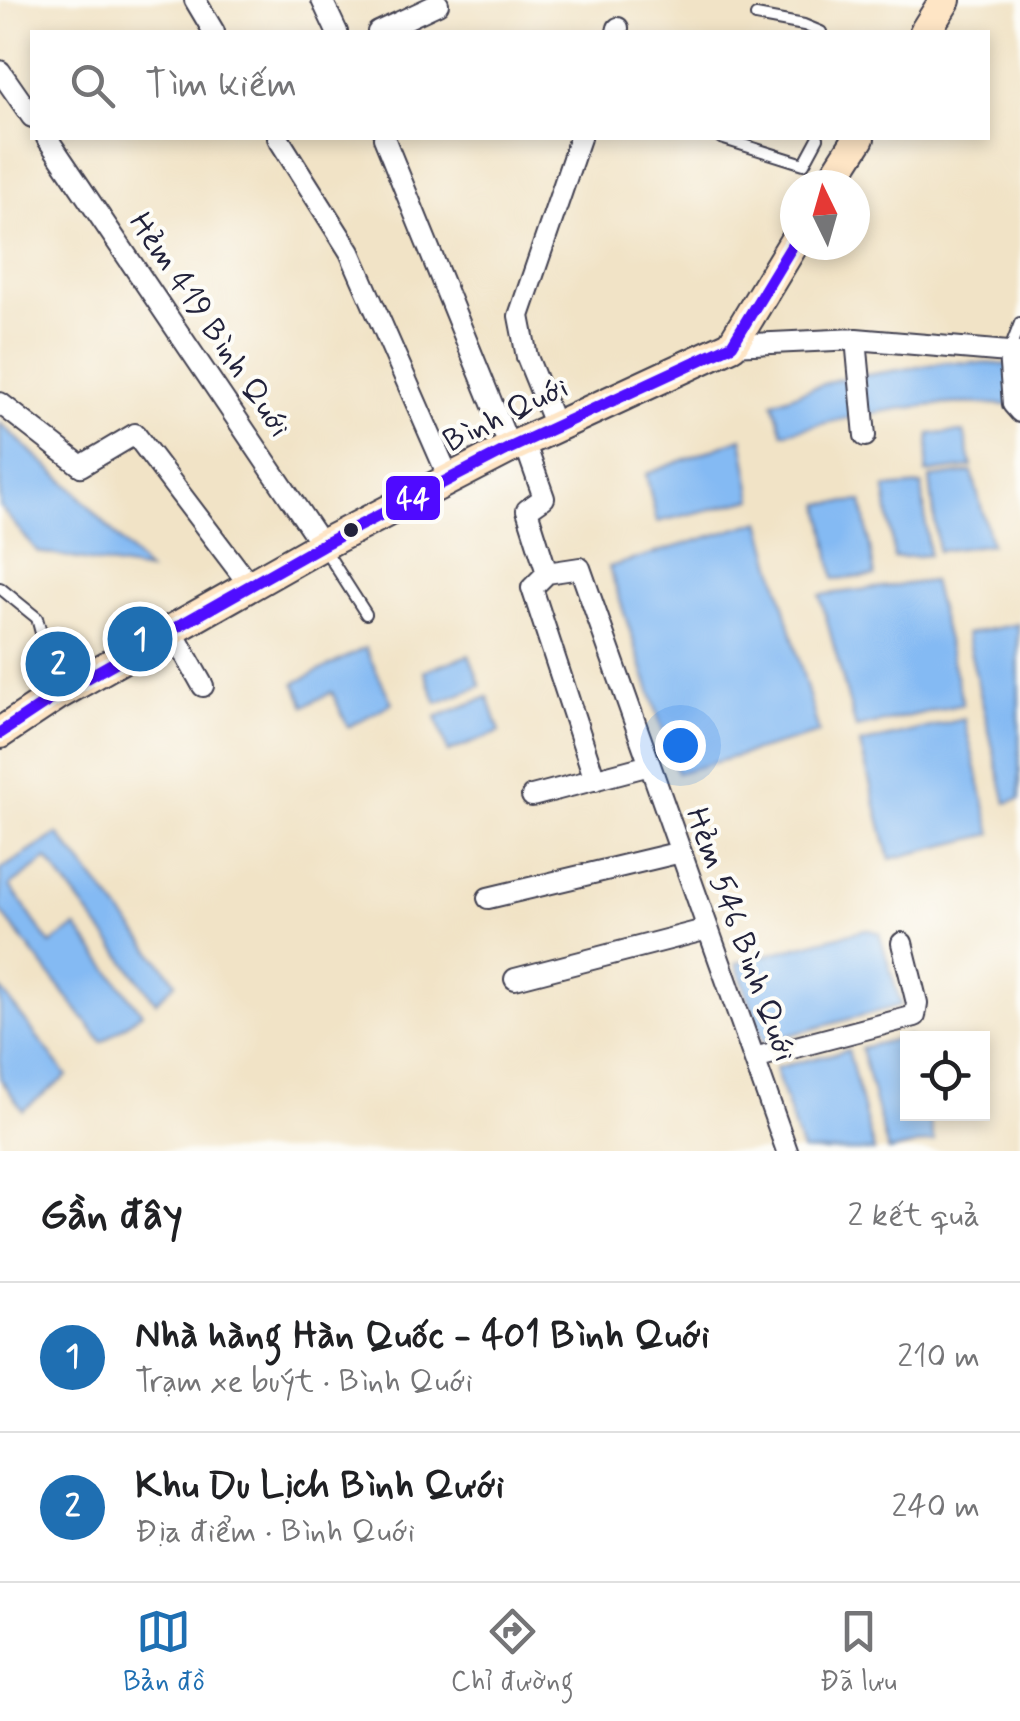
<!DOCTYPE html>
<html lang="vi">
<head>
<meta charset="utf-8">
<style>
	:root { --surface:#fff; --page:#f2f2f2; --text:#202124; --muted:#757577; --line:#e0e0e0; --accent:#1f6fb2 }
	body { margin:0; font-family:Mynerve,sans-serif; background:var(--page); color:var(--text) }
	.controls { position:absolute; right:30px; bottom:30px; display:grid; overflow:hidden; border-radius:0px; box-shadow:0 5px 15px #0003 }
	.controls button { width:90px; height:90px; display:grid; place-items:center; padding:0; border:0; border-bottom:2px solid var(--line); background:var(--surface); color:var(--text); font:50px sans-serif }
	.compass { position:absolute; left:780px; top:170px; width:90px; height:90px; border-radius:50%; background:var(--surface); box-shadow:0 5px 15px #0003; rotate:355deg }
	.you { position:absolute; left:680px; top:745px; width:35px; height:35px; margin:-25px; border:8px solid #fff; border-radius:50%; background:#1a73e8; box-shadow:0 0 0 15px #1a73e833 }
	.badge { display:grid; place-items:center; width:65px; height:65px; border-radius:50%; background:var(--accent); color:#fff; font-size:32px; font-weight:700 }
	.pin { position:absolute; translate:-50% -50%; border:5px solid #fff; box-shadow:0 2px 10px #0006 }
	.list { margin:0; padding:0; list-style:none }
	h2 { display:flex; justify-content:space-between; align-items:center; height:130px; margin:0; padding:0 40px; font-size:42px }
	h2 small { font-size:32px; font-weight:400; color:var(--muted) }
	.list li { display:grid; grid-template-columns:65px 1fr auto; gap:30px; align-items:center; box-sizing:border-box; height:150px; padding:0 40px; border-top:2px solid var(--line) }
	.list b { display:block; font-size:38px; white-space:nowrap }
	.list p { margin:0; font-size:32px; white-space:nowrap; color:var(--muted) }
	.list em { font-size:32px; font-style:normal; color:var(--muted) }
	.icon { flex:none; width:55px; height:55px; fill:none; stroke:currentColor; stroke-width:2; stroke-linecap:round; stroke-linejoin:round }
	.map { position:relative; flex:none; width:1020px; height:1151px; overflow:hidden }
	.search { position:absolute; background:var(--surface); box-shadow:0 5px 15px #0003; left:30px; right:30px; top:30px; height:110px; display:flex; align-items:center; gap:25px; box-sizing:border-box; padding:0 35px; border-radius:0px; color:var(--muted); font-size:38px }
	.sheet { height:430px; background:var(--surface) }
	nav { display:flex; justify-content:space-around; align-items:center; box-sizing:border-box; height:140px; border-top:2px solid var(--line); background:var(--surface); font-size:28px; color:var(--muted) }
	nav a { display:grid; justify-items:center; gap:5px }
	nav .on { color:var(--accent) }
	.map>svg:first-child { display:block }
	.water { fill:#84baf3; stroke:#536e97; stroke-width:2.5 }
	.lines { fill:none; stroke-linecap:round; stroke-linejoin:round }
	.lane-casing { stroke:#413f50; stroke-width:14 }
	.street-casing { stroke:#413f50; stroke-width:24 }
	.secondary-casing { stroke:#413f50; stroke-width:34 }
	.lane { stroke:#fff; stroke-width:10 }
	.street { stroke:#fff; stroke-width:20 }
	.secondary { stroke:#fee5c5; stroke-width:30 }
	.bus-1-casing { stroke:#fdfcf7; stroke-width:20 }
	.bus-1 { stroke:#4f0aff; stroke-width:12 }
	.bus-dot { fill:#22223b; stroke:#fdfcf7; stroke-width:4 }
	.labels { text-anchor:middle; stroke-width:8; stroke-linejoin:round; paint-order:stroke }
	.street-label { font-size:32px; fill:#22223b; stroke:#fdfcf7 }
	.line-badge { stroke:#fdfcf7; stroke-width:4 }
	.badge-label { font-size:28px; text-anchor:middle; font-weight:bold; fill:#fff }
</style>
</head>
<body>
<div class="map">
<svg width="1020" height="1151" viewBox="0 0 1020 1151">
	<rect width="100%" height="100%" fill="#fdfcf7"/>
	<filter id="ink" filterUnits="userSpaceOnUse"><feTurbulence type="fractalNoise" baseFrequency=".01" numOctaves="2"/><feDisplacementMap in="SourceGraphic" scale="20" xChannelSelector="R" yChannelSelector="G"/><feConvolveMatrix kernelMatrix="1 2 1 2 8 2 1 2 1" color-interpolation-filters="sRGB"/></filter>
	<filter id="wash" filterUnits="userSpaceOnUse"><feTurbulence type="fractalNoise" baseFrequency=".0048" numOctaves="4" result="noise"/><feDisplacementMap in="SourceGraphic" scale="40" xChannelSelector="R" yChannelSelector="G"/><feGaussianBlur stdDeviation="2.25" result="paint"/><feColorMatrix in="noise" values="0 0 0 0 0 0 0 0 0 0 0 0 0 0 0 0 0 1.4 0 .05"/><feComposite in="paint" operator="in"/></filter>
	<g filter="url(#wash)">
		<rect width="100%" height="100%" fill="#f1e3c6"/>
		<path class="water" d="M949,362L1020,365V406C936,397 864,413 783,433L773,402L835,380Z
			M0,423L76,492L148,571L38,552L0,507Z
			M964,432L972,467L926,473L930,434Z
			M742,438L753,499L657,522L646,474Z
			M972,472L991,544L938,551L930,478Z
			M922,485L929,555L894,558L885,488Z
			M862,501L875,576L834,579L821,504Z
			M761,521L819,733L677,773L609,567Z
			M932,581L963,704L856,728L820,595Z
			M1018,624L1020,799L1006,803L966,634Z
			M365,648L392,703L348,727L332,692L305,706L295,683Z
			M469,655L481,686L437,703L424,671Z
			M488,697L500,732L448,752L436,717Z
			M964,719L992,834L890,859L860,744Z
			M58,834L176,982L156,1002L47,859L10,886L50,944L76,927L142,1013L102,1042L0,910V870Z
			M866,929L879,933L901,1005L764,1042L736,963Z
			M0,988L67,1076L23,1110L0,1078Z
			M909,1036L908,1114H928L934,1141L888,1151L861,1048Z
			M848,1050L874,1151H802L775,1068Z"/>
	</g>
	<g filter="url(#ink)">
		<g class="lines">
			<g class="lane-casing">
				<path id="lane" d="M756,16L804,25L821,32
					M721,138L804,164L818,138
					M1009,352L1020,323
					M325,550L366,614
					M0,588L37,618L56,689"/>
			</g>
			<g class="street-casing">
				<path id="street" d="M195,0L214,32
					M322,0L337,32
					M378,32L438,4
					M617,32L618,28
					M0,71L32,117
					M47,138L322,545
					M278,138L350,252L449,478
					M384,138L510,448
					M856,339L865,436
					M732,345L856,339L1020,353
					M1009,352L1013,404L1020,412
					M0,403L81,466L135,434L251,587
					M555,426L527,357L519,316L580,138
					M524,441L544,498L527,510L547,573L580,568L787,1151
					M547,573L532,588L595,780
					M172,631L203,686
					M532,796L650,765
					M488,898L681,852
					M515,979L708,929
					M754,1058L915,1016L917,1003L902,943"/>
			</g>
			<g class="secondary-casing">
				<path id="secondary" d="M925,32L945,0
					M829,185L859,138
					M0,733L57,695L322,545L510,448L732,345L795,241"/>
			</g>
			<use href="#lane" class="lane"/>
			<use href="#street" class="street"/>
			<use href="#secondary" class="secondary"/>
			<g class="bus-1-casing">
				<path id="bus-1" d="M0,733L57,695L322,545L510,448L732,345L795,241"/>
			</g>
			<use href="#bus-1" class="bus-1"/>
		</g>
	</g>
	<circle class="bus-dot" cx="351" cy="530" r="9"/>
	<g class="labels">
		<g class="street-label">
			<text transform="translate(211 324) rotate(56)" y="11">Hẻm 419 Bình Quới</text>
			<text transform="translate(505 413) rotate(-26)" y="11">Bình Quới</text>
			<text transform="translate(742 934) rotate(70)" y="11">Hẻm 546 Bình Quới</text>
		</g>
	</g>
	<rect class="line-badge" x="384" y="474" width="58" height="48" rx="10" fill="#4f0aff"/>
	<g class="badge-label">
		<text x="413" y="508">44</text>
	</g>
</svg>
<div class="controls">
<button><svg class="icon" aria-label="locate" viewBox="0 0 24 24"><circle cx="12" cy="12" r="6"/><path d="M12 2v4M12 18v4M2 12h4M18 12h4"/></svg></button>
</div>
<svg class="compass" viewBox="-18 -18 36 36"><path d="M0-13l5 13h-10z" fill="#e53935"/><path d="M0 13l5-13h-10z" fill="#757577"/></svg>
<div class="you"></div>
<div class="pin badge" style="left:140px;top:639px">1</div>
<div class="pin badge" style="left:58px;top:664px">2</div>
<div class="search"><svg class="icon" aria-label="search" viewBox="0 0 24 24"><circle cx="10" cy="10" r="6"/><path d="M15 15l6 6"/></svg>Tìm kiếm</div>
</div>
<section class="sheet">
<h2>Gần đây<small>2 kết quả</small></h2>
<ul class="list">
<li><span class="badge">1</span><div><b>Nhà hàng Hàn Quốc - 401 Bình Quới</b><p>Trạm xe buýt · Bình Quới</p></div><em>210 m</em></li>
<li><span class="badge">2</span><div><b>Khu Du Lịch Bình Qưới</b><p>Địa điểm · Bình Quới</p></div><em>240 m</em></li>
</ul>
</section>
<nav>
<a class="on"><svg class="icon" aria-label="map" viewBox="0 0 24 24"><path d="M3 6l6-2 6 2 6-2v14l-6 2-6-2-6 2zM9 4v14M15 6v14"/></svg>Bản đồ</a>
<a><svg class="icon" aria-label="directions" viewBox="0 0 24 24"><path d="M12 3l9 9-9 9-9-9zM9 14v-3h6M13 9l2 2-2 2"/></svg>Chỉ đường</a>
<a><svg class="icon" aria-label="saved" viewBox="0 0 24 24"><path d="M7 4h10v16l-5-4-5 4z"/></svg>Đã lưu</a>
</nav>
</body>
</html>
